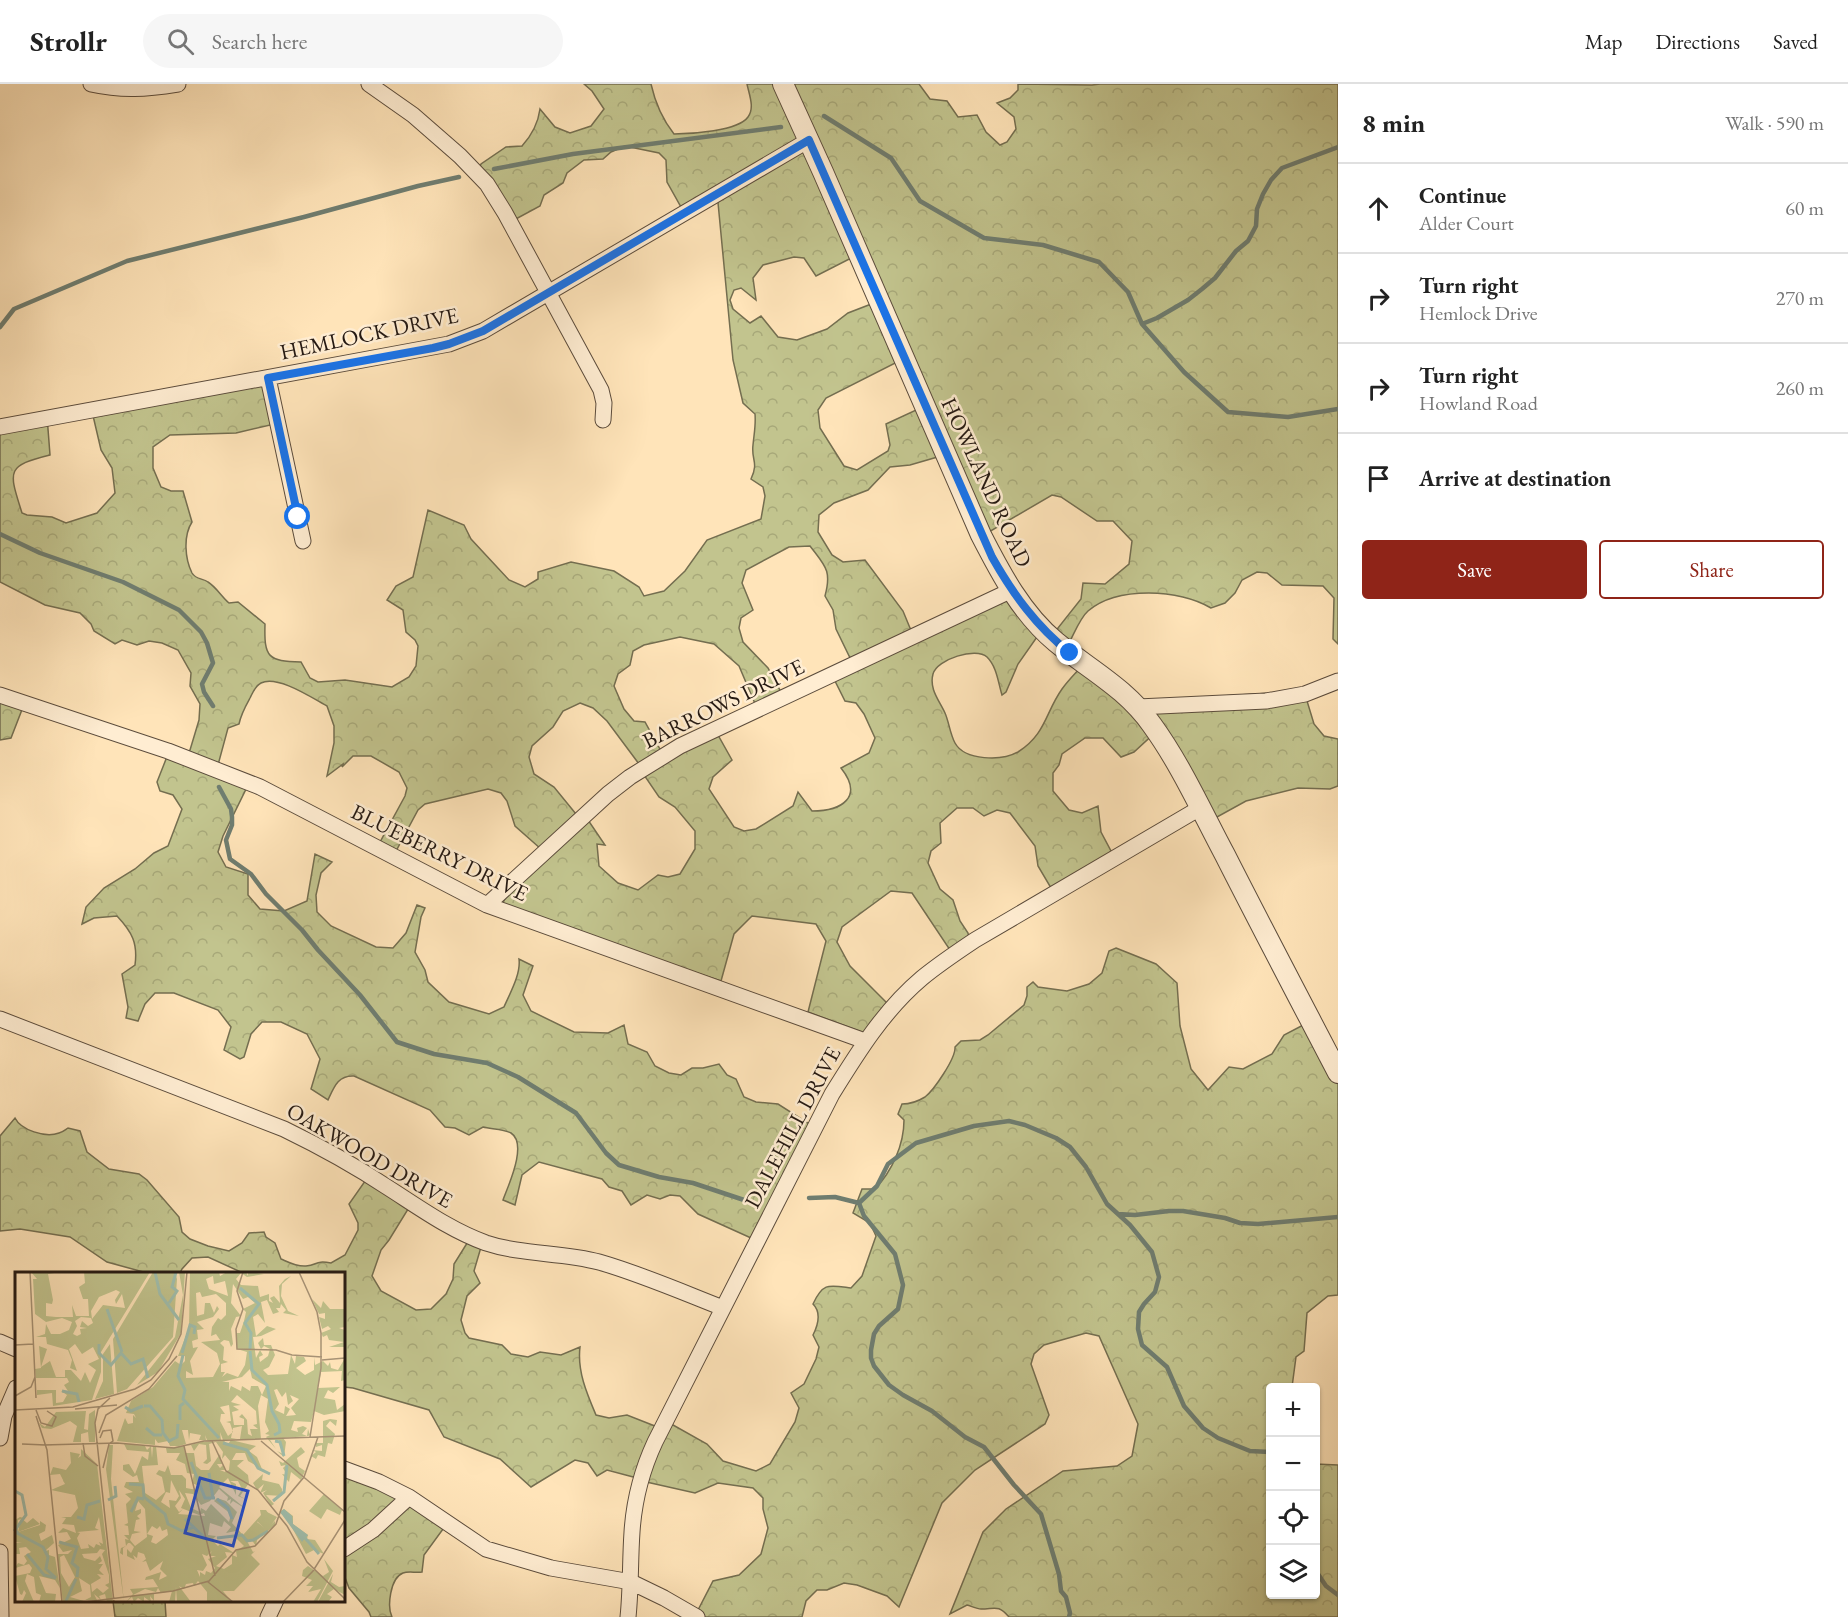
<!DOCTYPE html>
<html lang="en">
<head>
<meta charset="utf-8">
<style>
	:root { --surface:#fff; --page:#f6f6f6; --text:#222; --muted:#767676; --line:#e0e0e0; --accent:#8f2418 }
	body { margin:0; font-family:"EB Garamond",serif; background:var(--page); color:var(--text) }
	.controls { position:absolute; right:18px; bottom:18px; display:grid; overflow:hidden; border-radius:6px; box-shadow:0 2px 4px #0004 }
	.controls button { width:54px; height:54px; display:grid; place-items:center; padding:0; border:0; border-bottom:2px solid var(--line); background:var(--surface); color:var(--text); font:30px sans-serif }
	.stop { position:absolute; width:18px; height:18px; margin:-14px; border:4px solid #1a73e8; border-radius:50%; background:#fff }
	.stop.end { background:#1a73e8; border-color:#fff; box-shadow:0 2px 6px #0008 }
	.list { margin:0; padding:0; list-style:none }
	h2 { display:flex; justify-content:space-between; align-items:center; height:78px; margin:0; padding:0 24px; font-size:26px }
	h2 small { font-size:20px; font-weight:400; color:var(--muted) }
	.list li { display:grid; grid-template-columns:39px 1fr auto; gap:18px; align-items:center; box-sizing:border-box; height:90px; padding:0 24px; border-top:2px solid var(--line) }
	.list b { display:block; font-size:22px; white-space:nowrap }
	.list p { margin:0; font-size:20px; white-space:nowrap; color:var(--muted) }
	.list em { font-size:20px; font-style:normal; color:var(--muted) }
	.actions { display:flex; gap:12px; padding:18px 24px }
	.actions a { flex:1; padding:14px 0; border:2px solid var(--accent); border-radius:6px; text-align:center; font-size:21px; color:var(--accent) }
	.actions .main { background:var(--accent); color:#fff }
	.icon { flex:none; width:33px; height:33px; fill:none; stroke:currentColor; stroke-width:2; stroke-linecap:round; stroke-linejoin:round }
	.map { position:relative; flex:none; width:1338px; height:1533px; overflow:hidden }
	header { display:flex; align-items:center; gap:36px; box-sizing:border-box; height:84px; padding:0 30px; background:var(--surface); border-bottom:2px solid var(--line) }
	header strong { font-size:28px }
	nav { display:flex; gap:33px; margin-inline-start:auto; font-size:21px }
	.search { width:420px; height:54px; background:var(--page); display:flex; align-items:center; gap:15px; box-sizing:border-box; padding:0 21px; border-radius:33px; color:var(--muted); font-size:22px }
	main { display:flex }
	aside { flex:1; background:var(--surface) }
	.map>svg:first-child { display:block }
	.forest { fill:url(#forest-crowns); stroke:#746e50; stroke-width:1.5; fill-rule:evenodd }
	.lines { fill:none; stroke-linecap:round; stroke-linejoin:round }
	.stream { stroke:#6f7d70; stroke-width:4.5 }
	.minor-casing { stroke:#5c4c3c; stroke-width:17 }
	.tertiary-casing { stroke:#5c4c3c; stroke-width:22 }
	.minor { stroke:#ffedd2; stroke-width:15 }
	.tertiary { stroke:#ffedd2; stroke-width:20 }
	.route { stroke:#1a73e8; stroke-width:8 }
	.labels { text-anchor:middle; stroke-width:5; stroke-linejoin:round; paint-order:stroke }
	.street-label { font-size:22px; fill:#251912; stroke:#ffedd2 }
	.inset-river { fill:none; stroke:#a0bfae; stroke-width:3 }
	.inset-road { fill:none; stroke:#a89376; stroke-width:1.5 }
	.view { fill:#1d4ed8; fill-opacity:0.15; stroke:#1d4ed8; stroke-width:3 }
	.inset-edge { fill:none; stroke:#251912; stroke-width:3 }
</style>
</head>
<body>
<header>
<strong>Strollr</strong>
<div class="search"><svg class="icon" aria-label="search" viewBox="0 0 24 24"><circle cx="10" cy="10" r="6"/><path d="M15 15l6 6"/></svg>Search here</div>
<nav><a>Map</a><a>Directions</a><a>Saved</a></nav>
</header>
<main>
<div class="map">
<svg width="1338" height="1533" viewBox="0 0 1338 1533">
	<defs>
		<pattern id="forest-crowns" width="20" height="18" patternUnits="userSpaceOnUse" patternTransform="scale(1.5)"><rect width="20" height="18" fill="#c2c48e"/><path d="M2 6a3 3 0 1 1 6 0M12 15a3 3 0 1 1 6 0" fill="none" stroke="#a7a879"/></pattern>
	</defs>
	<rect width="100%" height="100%" fill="#ffe4b9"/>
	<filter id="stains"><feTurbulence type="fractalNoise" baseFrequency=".00333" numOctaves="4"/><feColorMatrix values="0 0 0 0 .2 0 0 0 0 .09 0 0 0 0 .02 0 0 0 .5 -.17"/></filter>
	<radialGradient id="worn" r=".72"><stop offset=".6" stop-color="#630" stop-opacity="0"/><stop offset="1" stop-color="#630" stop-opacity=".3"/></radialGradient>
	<path class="forest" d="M584,0H651C655,18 663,36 674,50C691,50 738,47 748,33C755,24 749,10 747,0H919L930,15L947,17L958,33L977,31L986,48L1000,61L1007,58L1016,45L1014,33L997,19L1010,14L1018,6V0L1092,1L1100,0H1338V560L1333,555L1334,514L1323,502L1282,501L1267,489L1257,488L1242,496L1235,509L1225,519L1211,524C1180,505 1117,502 1088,527C1080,534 1074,550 1069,559L1054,549L1081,515L1083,499L1105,500L1129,480L1132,457L1113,437H1097L1061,413L1052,411L989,448L948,370L910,381L890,383L868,406L834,419L819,431L818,448L832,471L843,478L865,476L903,527L910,544L913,546L1009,501L1044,543L1018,580L1006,608L1002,611C998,598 997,583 987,573C976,563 937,575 933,590C929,605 939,616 945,629C949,638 950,650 955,659C965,677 1002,677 1018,668C1046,650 1045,629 1062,605C1069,595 1078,587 1086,577L1139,617L1304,607L1314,640L1324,652L1338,655V702L1330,705L1298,704L1246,717L1208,738L1158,646L1134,668L1121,673L1103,654H1085L1062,670L1059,681L1053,689V707L1069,726L1082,729L1098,722L1101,748L1111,767L1108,771L1051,804L1038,782L1035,762L1010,729L997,726L984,732L973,724H957L940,739L941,759L931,767L928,779L940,805L953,816L960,837L968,849L969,854L950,866L912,809L891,807L842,843L837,858L850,882L889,921L867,950L808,928L826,857L816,840L752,832L734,850L721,897L546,839L503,819L508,807L541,765L515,742L507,717L501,709L488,705L425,720L418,726L395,769L379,760L405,712L407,704L399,688L371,672H353L342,683L343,680L327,692L334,659V642L327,622C312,614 278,591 261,599C255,602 253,608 250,614C245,623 241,630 239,640L228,644L218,681L250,697L223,752L218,768L226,783L248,790V811L260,825L284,827L307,817L315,770L332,778L321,789L316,811L317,828L331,842L376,863L393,864L406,849L417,821L425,824L421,833L415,868L425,886L428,898L449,918L489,930L504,923C510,909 521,890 519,875L533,882L523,911L531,927L574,948L608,949L624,941L628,960L647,968L655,982L669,989L681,991L692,984H703L719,980L727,991L736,995L744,1013L756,1018L778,1020L811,1041L751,1154L698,1130L680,1112L670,1111L660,1115L647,1111L631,1121L622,1107L609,1103L602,1095L539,1078L522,1091L515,1121L503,1116C508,1102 528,1060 511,1049C504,1045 491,1045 483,1043L469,1051L455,1044L445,1043L430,1026L354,992C338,991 334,1003 328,1016L311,1005L320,975L307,950L281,938H262L251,950L244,973L240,975L224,966L231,943L218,926L174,909H155L145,920L138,937L126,934L128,923L122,890L135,881C138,859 132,848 117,832L94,834L82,840L86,823L104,804L135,785L154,769L168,762L182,725L173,711L160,707L157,698L170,665L186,669L190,666L199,636L200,620L190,602L191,589L178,566L162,559L149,557L137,561L122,556L115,560L94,547L91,540L80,529L45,521L0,498V340L47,332L50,371C5,382 9,387 22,429L27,431L52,433L66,439L97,429L115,409L112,384L101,366L91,323L267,289L279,339L236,349L170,351L153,363V384L161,403L171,407H183L192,438C183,452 185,475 192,489C196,496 203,494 208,498C216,503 222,513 229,519L238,518L265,540C264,574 268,577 301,578L310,594L318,598L345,596L392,603L409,593L416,582L418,562L415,556L406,548L403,526L387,516L396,502L413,493L428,426L464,441L471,455L509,496L525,503L538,495V488L571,478L614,487L639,503L644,512L664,507L685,487L707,456L761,435L765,412L763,403L751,395C759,378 751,376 753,361C754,350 756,341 755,330L743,319L733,276L717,108L681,123L667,98L666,76L659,69L625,62L611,68L603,75L584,76L567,89L563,99L544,111L540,122L514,136L479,85L481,80L506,63L522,62C532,51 538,40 540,25L555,43L570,49L591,42L604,25L592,7ZM859,170L879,217L848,229L827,245L797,256L778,253L761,232L750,239L733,225L730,216L734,206L741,204L756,216L753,194L763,181L794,173L804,174L816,192ZM903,275L925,322L886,340L890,361L888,367L857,386L844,382L820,344L818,326L826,314ZM810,462C825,482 832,486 825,512L833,526L836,545L851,576L831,589L845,617L856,619L864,630L875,654L869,669L841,684C864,713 842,727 812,727L798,708L793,722L756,745L744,747L734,743L709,705L713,693L732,676L714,644L661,667L645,638L634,637L624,625L614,602L618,590L630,581L633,567L644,561L680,553L714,560L739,582L756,622L782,610L768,584L743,558L739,544L741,534L753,526L742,499L746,486L789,463ZM580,619L593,624L607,637L639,680L644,691L659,713L675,723L695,747V765L680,790L668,793L658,791L638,806L618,799L599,782L597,760L605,761L584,730H576L554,703L534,690L529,673L532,662L553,643L563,627Z
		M0,609L23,623L11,654L0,656Z
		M1116,864L1156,880L1177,899L1180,942L1191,985L1208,1006L1229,983L1243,985L1272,970L1284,951L1307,939L1338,989V1211L1328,1212L1307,1229L1304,1267L1296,1273L1292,1303L1270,1304V1510H1316V1380L1338,1381V1533H1009C998,1520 995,1525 981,1525C977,1525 971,1522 967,1521L950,1530L983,1448L1006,1425L1063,1387L1117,1382L1132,1372L1138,1340L1099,1252L1086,1249L1044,1261L1034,1270L1031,1280L1049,1331L1045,1340L975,1386L942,1419L899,1523L887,1512L857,1501L844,1499L827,1506H817L806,1517L802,1533H699L697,1528L713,1497L739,1491L761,1470L768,1444L763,1425V1414L753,1404L718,1399L695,1409L642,1397L637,1394L607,1386L597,1392L588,1379L575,1376L531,1403L500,1375L444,1353L429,1326L353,1304L344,1303V1190L243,1189L208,1173L192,1174L182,1185L180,1189H147L107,1178L70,1153L20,1145L0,1147V1052L15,1034C21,1046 45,1054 59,1049C63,1048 65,1046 68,1044L80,1047L87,1068L109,1085L139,1090L147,1096L179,1133L182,1148L190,1155L208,1162L229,1167L242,1159L249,1149L264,1148L266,1153L275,1159L281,1175C288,1178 297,1183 306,1182C318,1181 315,1176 331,1179L345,1171L358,1146V1139L349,1120L370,1090L410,1122L389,1156L381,1166L372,1192L381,1207L416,1226L431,1225L446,1210L453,1195L454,1180L474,1148L484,1153L474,1187L480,1199L467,1212L461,1236L465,1249L469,1254L502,1261L511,1270L528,1273L540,1268L561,1271L580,1263C577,1287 587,1310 596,1331L609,1334L627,1331L660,1344L666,1337L707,1360L723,1377L756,1387L770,1380L795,1338L799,1324L791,1309L804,1300L816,1275L819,1263L813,1251C818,1241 822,1229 813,1220C823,1198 829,1201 851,1204L862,1192L876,1152L870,1139L853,1129L862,1105H875C892,1087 904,1061 904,1036L898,1030L902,1020C911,1020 917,1018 925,1013C934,1006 956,974 955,963L961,957L980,956L988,951L1024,921L1027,912V903L1033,898L1038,903L1067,907L1089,900L1102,889L1109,867Z
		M344,1385L446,1441L424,1471L422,1488C416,1489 408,1487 403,1489C390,1494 387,1523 392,1533H371L369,1528L349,1504L344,1491Z
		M113,1517H165L166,1533H115Z"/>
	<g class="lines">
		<path class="stream" d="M824,32L891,74L920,117L984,154L1043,161L1099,178L1128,208L1142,240L1184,288L1228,328L1288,333L1338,325
			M494,85L573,70L781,43
			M1142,240L1157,234L1188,216L1202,205L1215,194L1236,167L1248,157L1256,142L1257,125L1263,110L1271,96L1282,84L1338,63
			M0,243L14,225L127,177L304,133L418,102L459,93
			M0,450L40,469L123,498L179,526L201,548L207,559L213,579L202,600L204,608L213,622
			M219,703L231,725L232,733V741L226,756L230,775L251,790L266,810L302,846L318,866L360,911L397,958L434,970L487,979L518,993L576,1029L606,1069L619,1081L659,1093L693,1099L750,1118
			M809,1114L835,1113L859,1119L877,1102L888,1080L916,1059L974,1042L1009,1037L1025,1041L1056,1054L1070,1063L1086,1083L1107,1120L1130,1141L1152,1168L1159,1193L1155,1208L1144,1220L1139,1228L1138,1245L1142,1261L1167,1283L1184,1322L1203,1344L1218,1354L1250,1367L1270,1368
			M859,1119L864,1132L895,1170L903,1201L898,1225L879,1242L874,1250L871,1266V1274L874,1282L889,1301L903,1311L932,1327L965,1353L984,1363L1014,1401L1041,1430L1059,1490L1061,1507L1066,1513L1070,1529L1069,1533
			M1118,1130L1135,1131L1169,1127H1183L1225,1134L1240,1139L1258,1140L1338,1133
			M1316,1487L1326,1502L1338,1511"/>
		<g class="minor-casing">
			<path id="minor" d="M91,0C123,7 146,5 178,0
				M369,0L413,31L460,72L487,100L505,129L601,306L604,319L603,336
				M268,294L303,457
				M0,343L449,260L483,247L809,56
				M0,611L168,667L260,703L487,821L865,957
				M1138,623L1266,617L1305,610L1338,597
				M487,821L608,710L630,693L680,662L1012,506
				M0,935L284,1045C319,1062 354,1081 387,1103C420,1124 450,1146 486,1159C522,1171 562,1168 599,1178C641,1190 682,1208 723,1224
				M0,1258L16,1265
				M0,1354L4,1332L16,1304
				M344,1385L379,1398L409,1413L486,1465L551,1484L631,1498L664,1514L697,1533
				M344,1465L373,1446L409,1413
				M0,1468L1,1533
				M268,1533L276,1516
				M628,1533C631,1505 630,1477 632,1448C634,1417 642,1386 655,1358L832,1010C858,968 884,926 922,894C939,880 957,868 975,856L1200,724"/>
		</g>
		<g class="tertiary-casing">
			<path id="tertiary" d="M783,0L823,88L981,451C1001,490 1022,530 1056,558C1090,586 1126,604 1152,641C1181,681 1202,728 1225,771C1262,844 1300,916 1338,989"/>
		</g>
		<use href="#minor" class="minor"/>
		<use href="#tertiary" class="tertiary"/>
	</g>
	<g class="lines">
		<path class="route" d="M298,433L268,294L433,264L449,260L483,247L809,56L992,473C1013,510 1036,542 1070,569"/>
	</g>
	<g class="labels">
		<g class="street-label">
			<text transform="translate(369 249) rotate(-12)" y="8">HEMLOCK DRIVE</text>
			<text transform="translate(987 398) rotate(65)" y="8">HOWLAND ROAD</text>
			<text transform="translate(723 619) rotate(-26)" y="8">BARROWS DRIVE</text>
			<text transform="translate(440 768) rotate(26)" y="8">BLUEBERRY DRIVE</text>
			<text transform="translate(792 1043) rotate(-62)" y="8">DALEHILL DRIVE</text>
			<text transform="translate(370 1071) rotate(30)" y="8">OAKWOOD DRIVE</text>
		</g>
	</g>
	<g transform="translate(15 1188)">
		<rect width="330" height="330" fill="#ffe4b9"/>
		<path d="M6,246L12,251L18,246L25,252L3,260Z" fill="#c2c48e"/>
		<path d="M16,0H46L33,2L38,28L37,32L31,31V44L41,45H58L57,33L61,44H74L73,27H68L64,15L70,11L69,0H135L86,80V100L77,128L38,134L37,121L22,123V118H41V131L48,130L52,123L46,119H53L49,113L54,110L52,106H21L20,97L26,96L24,74L32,77L26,95L35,89L41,105H50V98H56L66,109L70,100L75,111L81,98L73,92L84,87L78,75L67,82L60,72L54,77L62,99L55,96L57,88L53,78L32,72L31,65H21L30,62L31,52L36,62H45L54,58L57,50L47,46L31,50L20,42L18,7H22ZM101,18L105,20L100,28L101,32L107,22L110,36L88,33L77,47L76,39L84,25ZM66,45L76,46L78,51L73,54L67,49L65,55L72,56L65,57L66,62L62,64L58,62L62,54L60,49ZM138,0H160L162,7L158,65L112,117L102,121L98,67ZM164,0H170L166,61L143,100L122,113L160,65L168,23ZM175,0H204L205,4L212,0H231L233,4V0L249,2L232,5L226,1L221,7L226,13L243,14L245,25L254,22V29L258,31L255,26L259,24L265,31L264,14L270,7L276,4L267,12L266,24L273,39L284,44L268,41L271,38L266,32L265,36H261L264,40L258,42L252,28L246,30L250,51L243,42L238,45L241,64L252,54L261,57L246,64L238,65L241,86L245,78L248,83L244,85L245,90L253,84L255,77L249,74L246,77L243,71L248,66L249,73H256L260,83L254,95L248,98L253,103L273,102L276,83L280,92L281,84L289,85L291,89L281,96L290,103L299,98V85L300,93L308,89L313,94L315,90L316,96L323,98L330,86V108L326,109L327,99L306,100L303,116L325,115L318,121L313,118L309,126L320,128L322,138L330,132V139L309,143L299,139L296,150L279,149L276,158L283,160L282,156L288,154L292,156L287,162L292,164L293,157L295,163L293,164L268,166L271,170L269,185L262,179L268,182L264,168H255L261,177L251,165L255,163L250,162L254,159L250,150L253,127L246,123L243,134L246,167H225L227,154L218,156L216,166L222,167L208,168L205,160L206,168H192L190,163L191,168H184L186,163L175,161L174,168L173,158H167L171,172L164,174H155L153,169L143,171L140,167V173L102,169L110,146L113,152L118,151V143L121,146L119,142L111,141L116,129L138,115L160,89L166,93L170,89V84H163L174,56ZM198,4L199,12L210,9L213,24L194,17L191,7ZM218,12L228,27L233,25L240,31L228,37L231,40L229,49L225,61H221L222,77L232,80L230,93L223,105L212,101L207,105L210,100H206V92L213,90L208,88L209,75L205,71L209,68L214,69L216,75L218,72L216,57L221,45L226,44L216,31ZM185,20L187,25L201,22L211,31V43L206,48L203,46L197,55L196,64L201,62L205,68L186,70L202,81L205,92L198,105L171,106V99L178,103L175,89L183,75L178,76L177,69L183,67L182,58L189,57L182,50L198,45L204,37L202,34L199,41L195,31H190L189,42L182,44L181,21ZM235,97L237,106L251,114L247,123L243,114H236L235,119L227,114L226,119L216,114L214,119V110H207L227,105ZM262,117L267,125L271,120L273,133L278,129L275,123L284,127L276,136L281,143L271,144L275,137L270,134L269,142L260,138L264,132L259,118ZM222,123L241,139L242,152L238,153L243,157H235L237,164L233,162L232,148L227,142L224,145L229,147V153H219L217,140L224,138L218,134L226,133L216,130ZM214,133L216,149L211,150L215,151L218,160L213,164L205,149L206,142H210L205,135ZM297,27L306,36L308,29L315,37H330V55L324,56L330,58V75H314L329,70L314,68L312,63L308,65L306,61L316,57L313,54L307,57L304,45L310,47V41L304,42ZM95,72L99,122L80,127L88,109V82ZM80,138V170H74L73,160L66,162V170H58L62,154L55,149L36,157L27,156L24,151L30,155L41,140L71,139L69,157L73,158L74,142ZM315,147L322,148L321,154L315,149L311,154L320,162L317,172L313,171L310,185L303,183L301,187L296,184L301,180L297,178L307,179V173L301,175V171H308V149ZM216,168L241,174L234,179L242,185L247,197L233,189L230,181H221L217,188H229L222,194L233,203L234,211L225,224L230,227L223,224L227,217L223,209H215L221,212V223L213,206L204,215L231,237L218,229L215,232L216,227L212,229L213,225L204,217L195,229L186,233L178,222L170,221L176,236L185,240L186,236L191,239L196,232L214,250L216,242L199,229L202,226L211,229L222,240L217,251L228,263L246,243L245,238H251L253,241L242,250L251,257L260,249V253L242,268L241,274L236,267L232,269L238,280L240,279L236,283L245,292L219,319H208L217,330H192V320L183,309L179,314L178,311L171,312L169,317L164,314L176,330H162L161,315L160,330H154L157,319L146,321L143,316L141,320L130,317L118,323L139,322V329L135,324L136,330L129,325V330L123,326L119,330L117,325L111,330L118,322L115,317L143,315L138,307L130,308L131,305L146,300L144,308L152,304L145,297L148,289L135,299L131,289L127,290L131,287L129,282L123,280L122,286L118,283L120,288L112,284V277L116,281L119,275L115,271H113L111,274L108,276V283L105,281L106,276L111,274L110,267L114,268L109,263H114L113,254L109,253L113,251L111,232L116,227L110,222L118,220L109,215L111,210H124L122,203L118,205L108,198V193L114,192L120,202L127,184L133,188L134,180L112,178L109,172L130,174L132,178L136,174L137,186L138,174H141L143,193L127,194L130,221L141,228L150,220L147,205L141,202L144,198L150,200L153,193L156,203H167L171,207V216L182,218L184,214L177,211L179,202L172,201L170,192L161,188L165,181H152L151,176L169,174L170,181H179L181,194L186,198H194L205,182L207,192H202L205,196L208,193L210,198H205L210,200L214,198L215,189L210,183L207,187L208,180L201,170L194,172L196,189L192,192L188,191L192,187L191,173L184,172L179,179L176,173L171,174L187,170L209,169L213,172ZM156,208L164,224L161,229L154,228L155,236L146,230L151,220L155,221ZM164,218L170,227L166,236L184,243L189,241L190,244L163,242L168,237L164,240L160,234L166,226ZM123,229L130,237L132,265L120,274L115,268L117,262L126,260L119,259L121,248L125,247L122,244L126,241V237L120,239ZM209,249L216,255L211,261L221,259V266L229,274L221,279L222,285L217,283V292L209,297L201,294L212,285L210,280L219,281L205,272L203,274L197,268L201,264L193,263L195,251L207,255ZM137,254L142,257L145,254L147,259L152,257L153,263L141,272L136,270L138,264L132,262ZM197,279L194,284H201L193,287L200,296L196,301L191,299L190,303L185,300V305L182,298L188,299L192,293L187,282L192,284ZM94,173H98L96,207L109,330L91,197ZM286,175L290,180L282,186L284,195L290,199L286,208L276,200L274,210L267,202L272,203L268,196L271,193L266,194L264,189L268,191ZM66,177L82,192L98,330H92L90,322L84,324L86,328L79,322L82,328H70L76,325L75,313L64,306L67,319L55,325L69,329L48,330L42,282H53L57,278L48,280L43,273L56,267L52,260L43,261L48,256L61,261L59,253L47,252L51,246L46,245H56L63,236L60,223L36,218L50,212L45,202L35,203L38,195L51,198L56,191L55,180L65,182L63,186L66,184ZM84,245L88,272L84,270L86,274L81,272L79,276L73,272L74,276L66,277L62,266L65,261L62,260L84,258L80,256ZM85,277L90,278L87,282L94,303V311L90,313L94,316L88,321L82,316L77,320L76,312L86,306L82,302L89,303L84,298L88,292H83L87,289L85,284L80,289L69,286L67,282L82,281ZM49,283L60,305L54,315L46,301L45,285ZM248,202L247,208L264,212L267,217V224L251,223L259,232L256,234L248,221L252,218L245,221L249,212L242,218L238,211ZM5,245L9,246L3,248V260L25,253V249L31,253L30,259L24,262L26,269L37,263L39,271L30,279L34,278V283L40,285L45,316L40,308L24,304L31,321L41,322L40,330H24L26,323L21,321L19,305L12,302L10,309L19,330H7L11,321L9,318L7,323L5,322L0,304L15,301L17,296L14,292L0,296L3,291L9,293L12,289L9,284L16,280L11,275L4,276L5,282H0V271L7,270H0V248ZM309,287L318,299L302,330H298L306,317L293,320L298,314H291L297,308L287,304L288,298L293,294L308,304L314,300ZM318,302L316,310L324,315L330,314V323L319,317L312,322L317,325L313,330H303Z" fill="#c2c48e" fill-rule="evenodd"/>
		<path d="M52,204L67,222L81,229L69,233L67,223L48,209Z" fill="#c2c48e"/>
		<path d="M309,222L327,238L325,243L312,237L306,247L294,239ZM250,239L262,245L252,259L242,249Z" fill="#c2c48e"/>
		<path d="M269,237L278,244V252L293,263L292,267L300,268L309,282L299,278L291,282L272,246L264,240Z" fill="#c2c48e"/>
		<path d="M269,237L277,244L278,252L293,263L287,270L265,240Z" fill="#a0bfae"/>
		<path class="inset-river" d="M140,0L145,22L164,48M225,16L244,32L230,51L236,61L235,77M154,31L162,19L157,15L161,0M92,37L107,80M84,72V81L96,93L106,81L116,92L128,87L133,106M235,79L237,98L252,113L257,139L264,152L265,160L259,163M167,81L175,53L180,55L179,62M168,83L163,104L170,118L168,127L204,166M47,119L62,122L64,130M129,134H135L147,148L148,161L154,169L162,165L163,152M110,135L116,139L128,134M165,148V134L169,131M131,156L139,163H147M260,169L265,170L269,184M208,171L232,178L243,196L255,202M176,190L190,226H200M194,201L198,226M114,212L128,213L129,225L150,242L153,252L167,259L179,255M0,219L7,223L11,243L0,258L3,261M202,227L213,236L217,247M93,228L101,224L100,214M258,229L269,220L272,193M116,240L123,226L129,227M62,245L69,247L72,233L85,229M170,247L189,265M0,260L28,275L33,285L31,297L41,306M202,266L227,263L232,269L238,268L253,259M290,266L304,282M44,270L62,275L57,291L63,296L62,305M12,282L29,303L41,306M51,329L61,307"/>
		<path class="inset-road" d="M15,0L21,126M228,0L222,19L228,37L221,57L222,77L261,78L277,83L307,85M284,0L302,40L306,61V96L295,165M0,73L18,72M307,88L330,86M0,124L16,115L20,105M95,126L83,137L80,151L99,330M60,137L102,133M0,138L58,135L120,117L136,108L154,87L166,62L172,0M21,138L26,151L37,154L41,145L32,139M21,144L32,178L47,330M84,161L91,143L134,117L162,84M85,166L88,159L96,158L98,169L95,171M197,169L211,199L243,218L272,254L292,290L330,327M246,169L330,240M68,171L70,184L83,194M7,172L31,173M28,173L102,171L159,176L189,169L330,164M169,174L200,304M88,196L94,172M193,310L218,330M70,330L158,319L194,309L221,278L240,274L261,252L269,229L289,205L303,165M268,330L298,299L330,248"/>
		<path class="view" d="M185,206L233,219L218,274L170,261Z"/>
		<rect width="330" height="330" class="inset-edge"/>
	</g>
	<rect width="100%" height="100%" filter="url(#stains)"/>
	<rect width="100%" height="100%" fill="url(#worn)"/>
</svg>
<div class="controls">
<button>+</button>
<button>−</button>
<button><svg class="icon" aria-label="locate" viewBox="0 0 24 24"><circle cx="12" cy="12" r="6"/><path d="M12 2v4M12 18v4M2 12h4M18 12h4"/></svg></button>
<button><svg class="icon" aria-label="layers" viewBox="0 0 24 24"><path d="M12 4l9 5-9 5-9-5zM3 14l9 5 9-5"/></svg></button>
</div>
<div class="stop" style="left:298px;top:433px"></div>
<div class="stop end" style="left:1070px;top:569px"></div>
</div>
<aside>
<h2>8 min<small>Walk · 590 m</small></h2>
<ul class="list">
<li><svg class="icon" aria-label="ahead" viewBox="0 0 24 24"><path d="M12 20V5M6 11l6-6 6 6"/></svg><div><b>Continue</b><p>Alder Court</p></div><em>60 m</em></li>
<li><svg class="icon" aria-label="right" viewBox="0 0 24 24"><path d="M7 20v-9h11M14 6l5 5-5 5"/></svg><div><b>Turn right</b><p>Hemlock Drive</p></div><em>270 m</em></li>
<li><svg class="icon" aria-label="right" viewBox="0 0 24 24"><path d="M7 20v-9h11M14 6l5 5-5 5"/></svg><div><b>Turn right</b><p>Howland Road</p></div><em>260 m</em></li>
<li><svg class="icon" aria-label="arrive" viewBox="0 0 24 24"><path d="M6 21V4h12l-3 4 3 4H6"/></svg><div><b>Arrive at destination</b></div></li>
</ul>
<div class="actions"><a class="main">Save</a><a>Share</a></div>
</aside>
</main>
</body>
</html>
